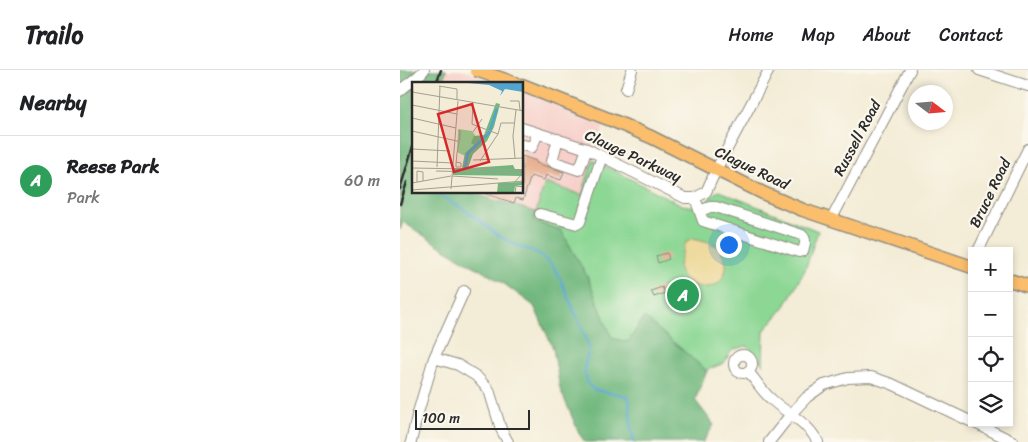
<!DOCTYPE html>
<html lang="en">
<head>
<meta charset="utf-8">
<style>
	:root { --surface:#fff; --page:#f6f6f6; --text:#202124; --muted:#757577; --line:#e0e0e0; --accent:#0b8043 }
	body { margin:0; font-family:Sriracha,sans-serif; background:var(--page); color:var(--text) }
	.controls { position:absolute; right:15px; bottom:15px; display:grid; overflow:hidden; border-radius:0px; box-shadow:0 2px 8px #0003 }
	.controls button { width:45px; height:45px; display:grid; place-items:center; padding:0; border:0; border-bottom:1px solid var(--line); background:var(--surface); color:var(--text); font:25px sans-serif }
	.compass { position:absolute; left:508px; top:15px; width:45px; height:45px; border-radius:50%; background:var(--surface); box-shadow:0 2px 8px #0003; rotate:106deg }
	.scale { position:absolute; left:15px; bottom:12px; width:115px; box-sizing:border-box; padding-left:5px; border:2px solid #2b2b2b; border-top:0; font-size:14px; line-height:18px; white-space:nowrap; color:#2b2b2b; -webkit-text-stroke:4px #fbf7ec; paint-order:stroke }
	.you { position:absolute; left:328px; top:174px; width:18px; height:18px; margin:-12px; border:4px solid #fff; border-radius:50%; background:#1a73e8; box-shadow:0 0 0 8px #1a73e833 }
	.badge { display:grid; place-items:center; width:32px; height:32px; border-radius:50%; background:var(--accent); color:#fff; font-size:16px; font-weight:700 }
	.pin { position:absolute; translate:-50% -50%; border:2px solid #fff; box-shadow:0 1px 5px #0006 }
	.list { margin:0; padding:0; list-style:none }
	h2 { display:flex; justify-content:space-between; align-items:center; height:65px; margin:0; padding:0 20px; font-size:21px }
	h2 small { font-size:16px; font-weight:400; color:var(--muted) }
	.list li { display:grid; grid-template-columns:32px 1fr auto; gap:15px; align-items:center; box-sizing:border-box; height:90px; padding:0 20px; border-top:1px solid var(--line) }
	.list b { display:block; font-size:19px; white-space:nowrap }
	.list p { margin:0; font-size:16px; white-space:nowrap; color:var(--muted) }
	.list em { font-size:16px; font-style:normal; color:var(--muted) }
	.icon { flex:none; width:28px; height:28px; fill:none; stroke:currentColor; stroke-width:2; stroke-linecap:round; stroke-linejoin:round }
	.map { position:relative; flex:none; width:628px; height:372px; overflow:hidden }
	header { display:flex; align-items:center; gap:30px; box-sizing:border-box; height:70px; padding:0 25px; background:var(--surface); border-bottom:1px solid var(--line) }
	header strong { font-size:24px }
	nav { display:flex; gap:28px; margin-inline-start:auto; font-size:18px }
	main { display:flex }
	aside { flex:1; background:var(--surface) }
	.map>svg:first-child { display:block }
	.built { fill:#f7d0ca }
	.green { fill:#8cd794; stroke:#5c8160 }
	.forest { fill:#71b87e; stroke:#4e7254 }
	.sand { fill:#eeda9e; stroke:#8c8264 }
	.lines { fill:none; stroke-linecap:round; stroke-linejoin:round }
	.stream { stroke:#52a3cd; stroke-width:2.5 }
	.building { fill:#e7af90 }
	.minor-casing { stroke:#8f8c80; stroke-width:12 }
	.major-casing { stroke:#8f8c80; stroke-width:15 }
	.minor { stroke:#fff; stroke-width:10 }
	.major { stroke:#fabe6d; stroke-width:12 }
	.rail { stroke:#2b2b2b; stroke-width:2.5 }
	.major-bridge-casing { stroke:#8f8c80; stroke-width:15; stroke-linecap:butt }
	.major-bridge { stroke:#fabe6d; stroke-width:12 }
	.labels { text-anchor:middle; stroke-width:4.5; stroke-linejoin:round; paint-order:stroke }
	.street-label { font-size:15px; fill:#2b2b2b; stroke:#fbf7ec }
	.inset-river { fill:none; stroke:#52a3cd; stroke-width:2.5 }
	.inset-road { fill:none; stroke:#a39f92; stroke-width:1 }
	.view { fill:#d62828; fill-opacity:0.15; stroke:#d62828; stroke-width:2.5 }
	.inset-edge { fill:none; stroke:#2b2b2b; stroke-width:2.5 }
</style>
</head>
<body>
<header>
<strong>Trailo</strong>
<nav><a>Home</a><a>Map</a><a>About</a><a>Contact</a></nav>
</header>
<main>
<aside>
<h2>Nearby<small></small></h2>
<ul class="list">
<li><span class="badge" style="background:#2e9e5b">A</span><div><b>Reese Park</b><p>Park</p></div><em>60 m</em></li>
</ul>
</aside>
<div class="map">
<svg width="628" height="372" viewBox="0 0 628 372">
	<rect width="100%" height="100%" fill="#fbf7ec"/>
	<filter id="ink" filterUnits="userSpaceOnUse"><feTurbulence type="fractalNoise" baseFrequency=".02" numOctaves="2"/><feDisplacementMap in="SourceGraphic" scale="10" xChannelSelector="R" yChannelSelector="G"/><feConvolveMatrix kernelMatrix="1 2 1 2 8 2 1 2 1" color-interpolation-filters="sRGB"/></filter>
	<filter id="wash" filterUnits="userSpaceOnUse"><feTurbulence type="fractalNoise" baseFrequency=".0096" numOctaves="4" result="noise"/><feDisplacementMap in="SourceGraphic" scale="20" xChannelSelector="R" yChannelSelector="G"/><feGaussianBlur stdDeviation="1.12" result="paint"/><feColorMatrix in="noise" values="0 0 0 0 0 0 0 0 0 0 0 0 0 0 0 0 0 1.4 0 .05"/><feComposite in="paint" operator="in"/></filter>
	<g filter="url(#wash)">
		<rect width="100%" height="100%" fill="#f3ecd6"/>
		<path class="built" d="M46,0H61L102,14H42Z
			M123,21L205,52L182,125L136,142L79,125L76,123L122,122Z"/>
		<path class="green" d="M193,90L282,135C293,137 301,138 309,129C313,125 314,123 319,121L418,161L405,200L385,236L364,261L363,295L357,286L347,276L332,280L324,293L285,309L243,340L133,152L145,113L182,125Z"/>
		<path class="forest" d="M0,0H46L42,14H14V122L76,123L79,125L136,142L134,152L161,160L187,206L212,268L228,272L244,247L307,301L295,330L314,355L303,372H185L180,365L160,319L153,278L134,236L103,213L46,180L3,152L0,160Z"/>
		<path class="sand" d="M293,168C300,170 309,171 315,175C319,177 322,183 324,187C326,192 327,197 325,202C319,226 282,219 279,198C279,192 284,178 286,172Z"/>
		<g class="lines">
			<path class="stream" d="M33,122L43,127L68,142L99,166L118,176L138,183L152,195L160,208L185,266L189,279L184,300L188,314L194,320L223,325L229,328L231,356L234,372"/>
		</g>
		<g id="blocks">
			<path class="building" d="M122,86L136,91V93L164,102L161,110L146,105L144,110L131,106L123,130L116,128L114,133L86,124V122H122Z
				M267,183L269,189L258,193L256,186Z
				M262,217L265,223L254,227L251,221Z"/>
		</g>
	</g>
	<g filter="url(#ink)">
		<use href="#blocks" fill-opacity="0" stroke="#8f8c80" stroke-width="1"/>
		<g class="lines">
			<g class="minor-casing">
				<path id="minor" d="M579,0L628,16
					M226,19L232,0
					M0,21C8,13 17,9 24,0
					M122,58L187,79L285,128H295L306,122L316,100L369,0
					M158,69L152,91L179,100L187,79
					M122,75L132,77L138,63
					M295,128L303,151L399,182L403,181C405,174 407,170 402,165L316,137H310L300,141
					M140,144L177,154L180,152L202,86
					M431,150L510,0
					M578,181L628,79
					M334 294a9 9 0 1 1 18 0a9 9 0 1 1-18 0Z
					M34,288L58,295L76,306L89,320L101,359L108,372
					M348,301C356,311 362,321 371,329C388,345 406,350 418,372
					M575,353L614,372
					M11,372L17,346L34,288L64,221
					M369,372L391,344L407,327L424,315L448,308L471,307L492,314L572,352"/>
			</g>
			<g class="major-casing">
				<path id="major" d="M122,15L216,52L251,67L365,124L403,140L572,197
					M609,210L628,216"/>
			</g>
			<use href="#minor" class="minor"/>
			<use href="#major" class="major"/>
			<path class="rail" d="M36,14L41,0
				M0,119L14,73
				M0,134L7,112"/>
			<g class="major-bridge-casing">
				<path id="major-bridge" d="M76,0L117,14"/>
			</g>
			<use href="#major-bridge" class="major-bridge"/>
		</g>
	</g>
	<g class="labels">
		<g class="street-label">
			<text transform="translate(457 68) rotate(-62)" y="5">Russell Road</text>
			<text transform="translate(233 86) rotate(25)" y="5">Clauge Parkway</text>
			<text transform="translate(352 98) rotate(26)" y="5">Clague Road</text>
			<text transform="translate(590 123) rotate(-64)" y="5">Bruce Road</text>
		</g>
	</g>
	<g transform="translate(12 12)">
		<rect width="111" height="111" fill="#f3ecd6"/>
		<path d="M46,47L60,49L67,59L53,74L45,70Z" fill="#8cd794"/>
		<path d="M84,21L88,22L82,45L75,59L61,72L56,86L101,83L103,87H111V94L41,93V86H50L53,71L62,63L59,61L62,54L72,53ZM111,100V103L103,104L102,111H85L86,101Z" fill="#71b87e"/>
		<path d="M46,0H111V10L93,7L88,14L90,9L77,3Z" fill="#52a3cd"/>
		<path class="inset-river" d="M53,86L56,71L77,51L85,27"/>
		<path class="inset-road" d="M27,4L45,7V18M0,10L112,29M98,19H107L108,28M61,21L60,42L86,52M0,23L45,32M0,36L44,46M0,49L45,59L47,60L45,71L44,82V85H49V81L44,80M61,50L70,37M46,59L48,58V48L47,59M0,67L38,69M103,76L101,54L104,28M61,78L112,76M0,79L41,81M68,79L86,52L89,41H102M25,85L28,4M0,86L112,88M24,89L112,91M40,94L86,97M5,100V89L11,90V99M0,101L39,94M86,105H98L112,90M39,107L46,19M0,108L112,99M103,111L104,104L112,105"/>
		<path class="view" d="M60,22L77,80L42,90L26,32Z"/>
		<rect width="111" height="111" class="inset-edge"/>
	</g>
</svg>
<div class="controls">
<button>+</button>
<button>−</button>
<button><svg class="icon" aria-label="locate" viewBox="0 0 24 24"><circle cx="12" cy="12" r="6"/><path d="M12 2v4M12 18v4M2 12h4M18 12h4"/></svg></button>
<button><svg class="icon" aria-label="layers" viewBox="0 0 24 24"><path d="M12 4l9 5-9 5-9-5zM3 14l9 5 9-5"/></svg></button>
</div>
<svg class="compass" viewBox="-18 -18 36 36"><path d="M0-13l5 13h-10z" fill="#e53935"/><path d="M0 13l5-13h-10z" fill="#757577"/></svg>
<div class="scale">100 m</div>
<div class="you"></div>
<div class="pin badge" style="left:283px;top:225px;background:#2e9e5b">A</div>
</div>
</main>
</body>
</html>
